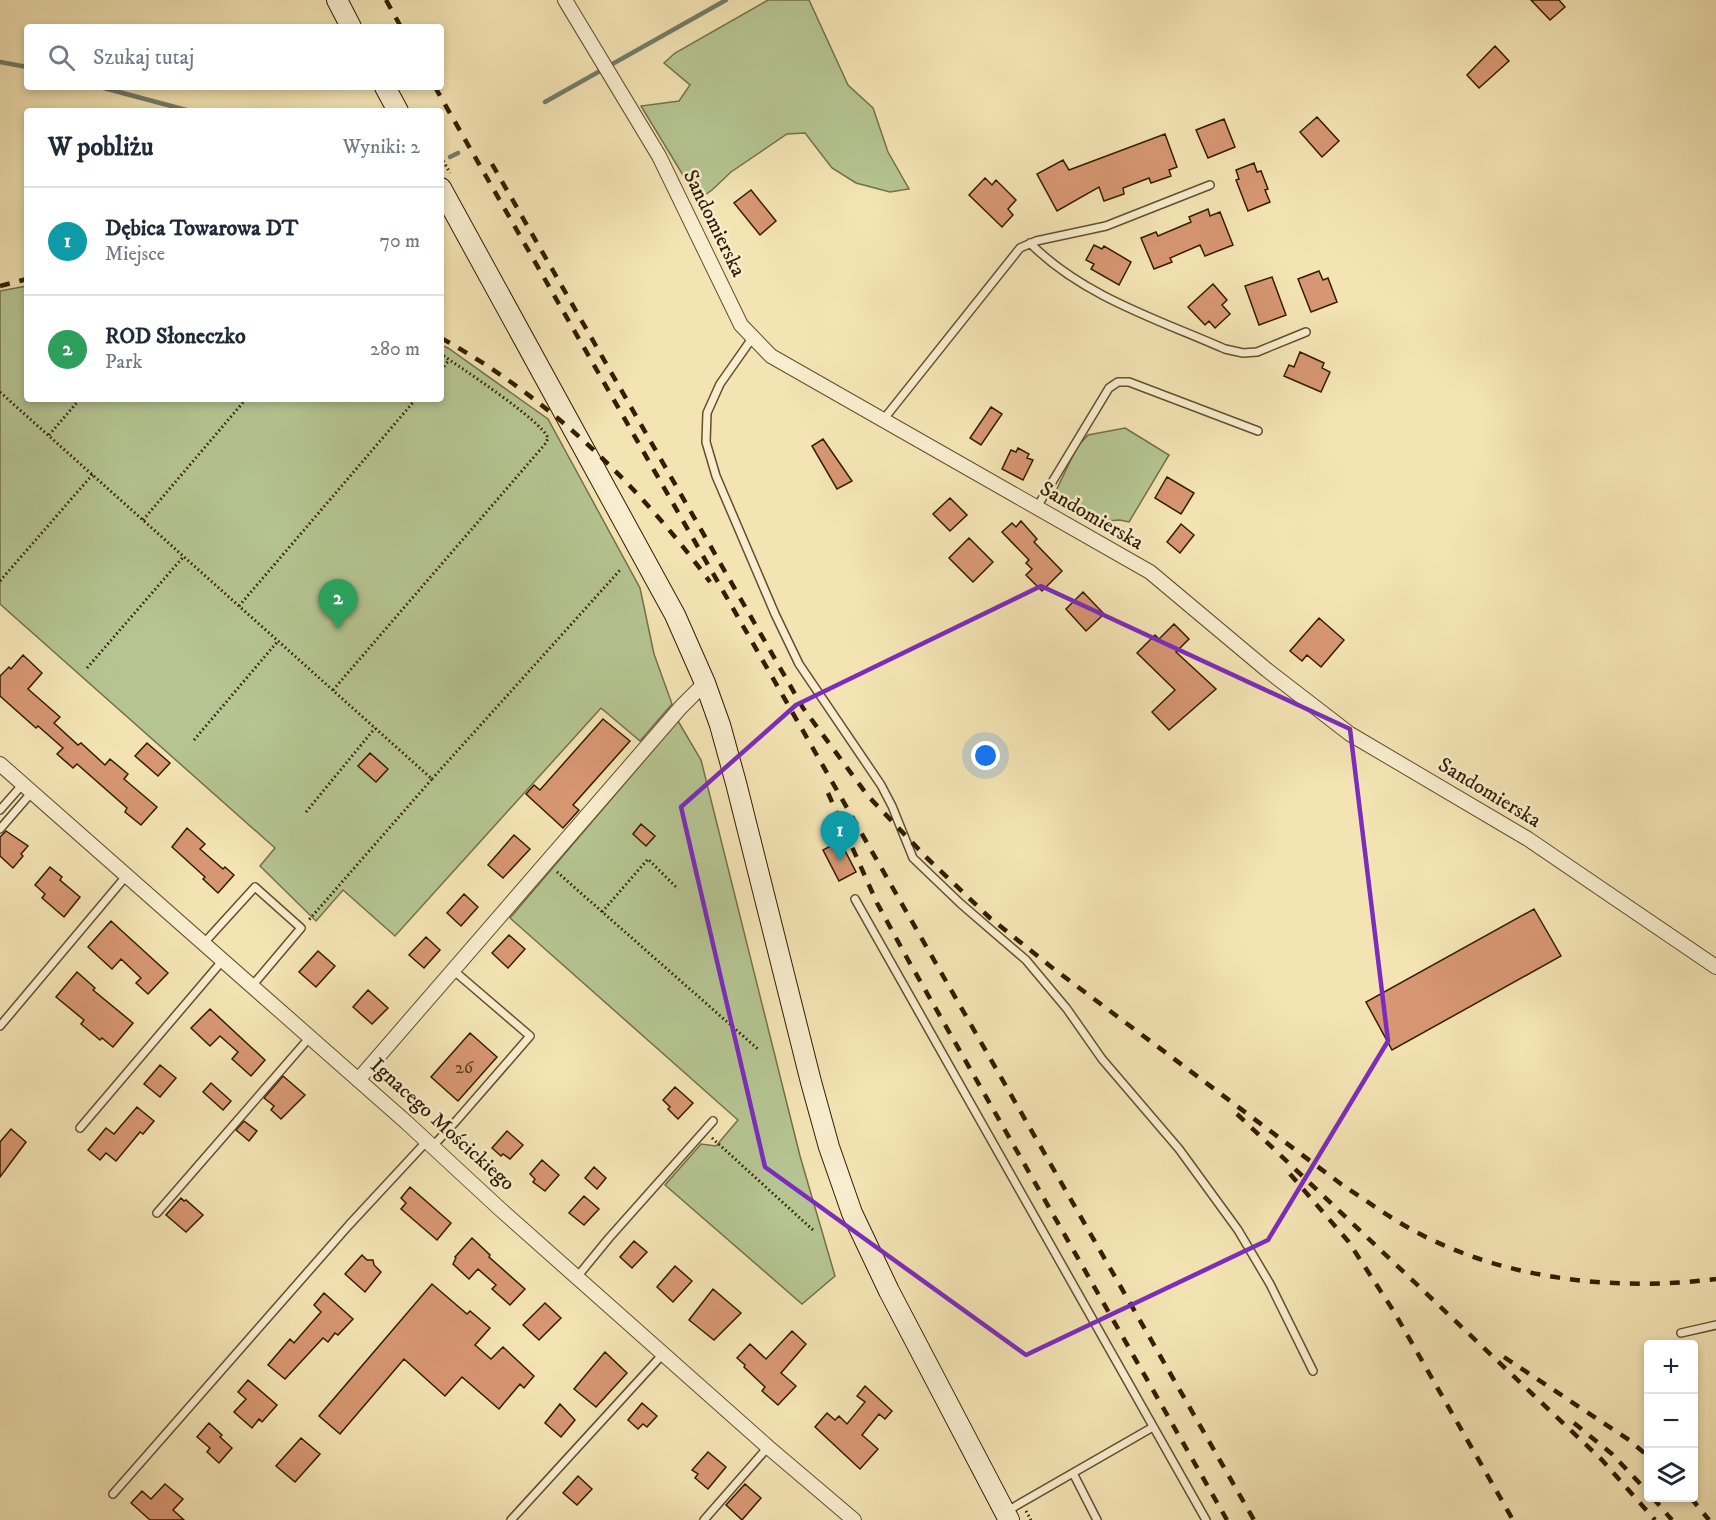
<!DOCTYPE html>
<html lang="pl">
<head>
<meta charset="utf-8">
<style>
	:root { --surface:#fff; --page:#f2f2f3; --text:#1f2937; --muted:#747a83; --line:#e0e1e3; --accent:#8f2418 }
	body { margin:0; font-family:"IM FELL DW Pica",serif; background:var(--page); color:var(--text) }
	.controls { position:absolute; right:18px; bottom:18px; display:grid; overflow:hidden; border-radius:6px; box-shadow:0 3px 9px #0003 }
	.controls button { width:54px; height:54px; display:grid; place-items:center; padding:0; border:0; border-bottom:2px solid var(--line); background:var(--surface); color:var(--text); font:30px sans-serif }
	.you { position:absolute; left:986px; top:756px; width:21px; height:21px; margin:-15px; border:4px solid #fff; border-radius:50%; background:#1a73e8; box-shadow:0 0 0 9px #1a73e833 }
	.badge { display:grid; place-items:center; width:39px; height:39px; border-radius:50%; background:var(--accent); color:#fff; font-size:20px; font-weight:700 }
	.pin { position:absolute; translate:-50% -50px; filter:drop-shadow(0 2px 3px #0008) }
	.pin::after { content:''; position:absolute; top:32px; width:21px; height:18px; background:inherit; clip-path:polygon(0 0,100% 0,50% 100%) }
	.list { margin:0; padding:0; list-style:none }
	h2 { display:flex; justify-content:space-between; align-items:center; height:78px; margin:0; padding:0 24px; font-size:26px }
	h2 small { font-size:20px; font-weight:400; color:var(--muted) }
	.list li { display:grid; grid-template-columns:39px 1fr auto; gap:18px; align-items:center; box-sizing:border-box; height:108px; padding:0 24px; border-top:2px solid var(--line) }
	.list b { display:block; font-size:22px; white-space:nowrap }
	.list p { margin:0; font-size:20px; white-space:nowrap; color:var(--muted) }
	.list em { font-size:20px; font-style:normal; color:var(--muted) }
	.icon { flex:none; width:33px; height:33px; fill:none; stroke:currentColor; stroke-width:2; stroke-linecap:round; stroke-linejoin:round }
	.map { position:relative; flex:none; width:1716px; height:1520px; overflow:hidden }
	.search { position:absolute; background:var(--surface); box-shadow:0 3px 9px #0003; left:24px; top:24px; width:420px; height:66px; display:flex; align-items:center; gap:15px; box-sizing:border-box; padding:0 21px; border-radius:6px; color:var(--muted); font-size:22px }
	.panel { position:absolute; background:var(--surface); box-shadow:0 3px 9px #0003; left:24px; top:108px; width:420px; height:294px; border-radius:6px }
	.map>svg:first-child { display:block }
	.green { fill:#b5c592; stroke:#747049; stroke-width:1.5 }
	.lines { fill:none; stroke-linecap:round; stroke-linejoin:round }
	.stream { stroke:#727d69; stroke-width:4.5 }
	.building { fill:#d79772; stroke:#341c00; stroke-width:1.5 }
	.lane-casing { stroke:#644e2d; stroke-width:10 }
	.street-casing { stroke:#644e2d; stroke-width:16 }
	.secondary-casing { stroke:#341c00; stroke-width:22 }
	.path { stroke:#341c00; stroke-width:3; stroke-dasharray:1.5 3; stroke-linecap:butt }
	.lane { stroke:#f8edce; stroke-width:7 }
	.street { stroke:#f8edce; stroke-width:14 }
	.secondary { stroke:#f8edce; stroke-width:20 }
	.rail { stroke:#341c00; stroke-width:4.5; stroke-dasharray:10 10; stroke-linecap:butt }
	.marked { fill:none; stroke:#7b2cbf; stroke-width:4.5; stroke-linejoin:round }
	.labels { text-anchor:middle; stroke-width:5; stroke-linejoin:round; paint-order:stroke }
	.number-label { font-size:18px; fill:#5d3b1c }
	.street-label { font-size:21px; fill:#341c00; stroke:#f8edce }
</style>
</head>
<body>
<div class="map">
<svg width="1716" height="1520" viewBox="0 0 1716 1520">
	<rect width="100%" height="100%" fill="#f4e4b4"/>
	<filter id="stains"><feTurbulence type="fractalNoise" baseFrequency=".00333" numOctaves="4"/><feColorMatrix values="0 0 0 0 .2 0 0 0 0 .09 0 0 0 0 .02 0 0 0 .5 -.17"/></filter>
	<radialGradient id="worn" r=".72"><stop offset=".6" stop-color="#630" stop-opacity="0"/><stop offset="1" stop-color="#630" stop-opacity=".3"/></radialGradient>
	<path class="green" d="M768,0H809L848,85L873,108L888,152L909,189L890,192L856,183L832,168L805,133L787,134L731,172L712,190L698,200L641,106L679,101L690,85L664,63L675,53Z
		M27,286V399H441V345L448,348L548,419L640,588L654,654L672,704L640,741L601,708L395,936L343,890L316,921L260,866L275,848L0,604V291Z
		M1125,428L1169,455L1129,522L1120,520L1090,522L1053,497L1077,447L1088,435Z
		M678,721L701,760L800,1156L835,1276L802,1304L665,1185L701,1144L716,1146L738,1120L510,918Z"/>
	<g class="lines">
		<path class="stream" d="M0,62L27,67
			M100,87L190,111
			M545,102L726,0
			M450,157L458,153"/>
	</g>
	<path class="building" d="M1531,0H1559L1565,7L1550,20Z
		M1495,46L1509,61L1479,88L1467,75Z
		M1317,117L1339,141L1322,157L1300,132Z
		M1224,119L1235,147L1208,158L1196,130Z
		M1165,134L1177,167L1169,170L1171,176L1151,183L1149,178L1123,188L1124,194L1104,201L1099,187L1057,211L1037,174L1063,160L1069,170Z
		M1254,163L1257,172L1261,171L1268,189L1265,190L1270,202L1248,211L1236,180L1239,179L1236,170Z
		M985,178L992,185L996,180L1016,200L1008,209L1013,215L1002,227L969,195Z
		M751,190L776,221L760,235L734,203Z
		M1208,209L1210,216L1220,212L1233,245L1205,256L1200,245L1170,258L1172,262L1154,269L1141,238L1156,232L1158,236L1191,222L1189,217Z
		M1094,245L1102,249L1104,246L1131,262L1119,285L1091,269L1094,264L1086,260Z
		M1319,271L1323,280L1328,278L1337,302L1311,312L1298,279Z
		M1272,277L1286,315L1259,325L1245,286Z
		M1213,284L1227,300L1222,305L1230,314L1215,328L1209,321L1205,325L1188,307Z
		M1300,352L1324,363L1322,368L1330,372L1321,392L1284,376L1289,365L1294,367Z
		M991,407L1002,414L981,445L970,438Z
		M823,439L852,481L837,489L812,446Z
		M1018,448L1029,454L1027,458L1033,460L1023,480L1002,469L1011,450L1016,452Z
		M1167,477L1194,493L1181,514L1155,498Z
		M950,498L967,515L950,531L933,514Z
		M1021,521L1037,539L1034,542L1062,571L1042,591L1026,575L1032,569L1026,563L1029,560L1002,532L1012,523L1016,527Z
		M1181,524L1194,535L1180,553L1167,542Z
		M969,538L993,562L973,582L949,558Z
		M1083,592L1104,614L1086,631L1066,609Z
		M1319,618L1344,640L1321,667L1307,655L1302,661L1290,651Z
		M1174,624L1189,639L1176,652L1216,689L1169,730L1152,712L1175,690L1137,653L1155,635L1159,639Z
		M23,655L42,673L28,689L60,717L54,723L78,745L81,743L105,765L110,759L128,774L124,779L157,807L141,825L125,812L127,808L77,764L73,768L57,754L63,748L38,726L36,728L0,696V676L9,667L11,669Z
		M603,719L630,741L573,805L579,810L563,828L526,794L534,785L540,790Z
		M147,743L170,763L158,776L135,756Z
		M370,753L388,769L376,782L358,766Z
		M641,824L655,836L646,846L633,834Z
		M187,828L205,844L200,849L223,869L225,867L234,875L218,893L203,879L205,877L172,847Z
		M6,831L28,846L21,854L23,856L13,868L0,856V837Z
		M514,835L530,849L503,878L488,865Z
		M840,841L856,872L839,881L823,850Z
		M50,867L62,877L60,880L80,897L64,917L42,898L45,894L35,885Z
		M464,894L478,907L461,926L447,913Z
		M1534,909L1561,956L1392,1050L1366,1002Z
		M111,921L168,973L148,994L136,983L141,978L121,959L112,969L88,947Z
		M509,935L525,949L508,968L492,953Z
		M426,937L440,950L424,968L409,955Z
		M318,951L335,966L316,987L299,972Z
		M77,972L95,988L93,990L133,1023L113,1047L102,1038L100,1040L81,1024L84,1020L56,997Z
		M368,990L388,1008L372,1024L353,1007Z
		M210,1009L265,1060L251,1076L232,1059L238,1052L220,1036L210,1046L191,1028Z
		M470,1033L497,1057L458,1101L431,1077Z
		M160,1065L176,1078L160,1097L144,1084Z
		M283,1076L305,1095L281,1119L271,1110L274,1106L264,1098Z
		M211,1083L231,1101L223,1110L203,1092Z
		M675,1087L693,1103L678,1119L668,1109L670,1107L663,1100Z
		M137,1107L154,1121L143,1134L140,1132L116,1161L106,1153L100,1160L88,1150L106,1128L114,1134Z
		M244,1121L257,1131L249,1141L236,1130Z
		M11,1129L26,1142L0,1177V1142Z
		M507,1131L523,1145L510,1159L503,1154L501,1156L492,1148Z
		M542,1160L559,1175L545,1191L533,1182L535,1179L530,1174Z
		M594,1167L606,1178L597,1189L585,1178Z
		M410,1187L451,1223L437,1240L401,1209L406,1203L401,1198Z
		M584,1196L599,1209L584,1225L569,1213Z
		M181,1198L184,1201L186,1200L203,1215L186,1232L166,1215Z
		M472,1238L490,1255L489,1257L525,1289L510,1305L492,1289L496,1285L478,1269L469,1279L453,1264L456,1258L455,1257Z
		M634,1241L647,1252L632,1268L620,1257Z
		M362,1255L367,1260H373L374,1265L381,1272L365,1292L345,1274Z
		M675,1266L692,1281L673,1302L657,1287Z
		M432,1284L467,1314L470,1311L490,1328L475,1345L491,1359L503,1347L534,1376L524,1388L520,1384L499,1409L462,1377L445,1396L404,1359L340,1434L319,1416Z
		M713,1289L741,1313L714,1340L689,1320Z
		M324,1293L353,1319L338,1335L335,1333L328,1342L323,1338L285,1379L268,1365L290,1339L294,1343L321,1312L314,1305Z
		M545,1303L561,1318L539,1340L523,1325Z
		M792,1331L806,1344L781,1373L796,1386L778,1405L762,1391L765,1387L744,1367L745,1365L737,1358L750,1344L766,1359Z
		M605,1352L627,1373L596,1407L574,1389Z
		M248,1380L277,1405L262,1422L259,1419L252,1428L234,1412L246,1399L238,1392Z
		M865,1386L892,1411L885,1419L879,1414L862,1435L878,1449L860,1469L815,1427L827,1413L835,1420L839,1416L847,1424L865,1402L857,1396Z
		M642,1403L657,1416L647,1427L643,1424L638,1429L628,1420Z
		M560,1404L575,1420L561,1437L545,1423Z
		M209,1423L222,1435L220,1437L232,1448L219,1463L207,1452L210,1448L197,1437Z
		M301,1438L320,1454L295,1482L276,1466Z
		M708,1452L726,1467L708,1489L695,1478L698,1474L692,1470Z
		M578,1476L592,1489L577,1505L563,1493Z
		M165,1484L183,1499L173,1510L184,1520H150L131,1503L142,1491L151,1499Z
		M745,1484L761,1498L742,1520L726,1505Z"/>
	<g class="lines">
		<g class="lane-casing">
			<path id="lane" d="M1030,243C1082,296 1159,320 1225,349L1243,353L1257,352L1306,332
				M753,337L720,384L707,413L706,442L716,476L775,614L799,664L881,785L892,806L913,858L961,904L1026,960L1067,1009L1102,1059L1179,1149L1238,1230L1270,1284L1313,1371
				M883,420L1020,248L1036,241L1106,226L1210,185
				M1037,507L1109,388L1118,382H1129L1258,431
				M0,810L23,784
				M0,829L32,792
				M855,899L1206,1520
				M204,943L255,887L301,928L252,986
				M0,1026L127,875
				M80,1128L223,960
				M433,1146L457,1120L530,1036L453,970
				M157,1213L310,1037
				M577,1277L609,1238L713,1121
				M1681,1333L1716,1325
				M1073,1473L1097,1520
				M113,1494L349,1225L427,1141
				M1007,1511L1153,1427
				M511,1520L663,1354
				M704,1520L768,1447"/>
		</g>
		<g class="street-casing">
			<path id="street" d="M565,0L659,156L741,325L771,356L1150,572L1267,670L1350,734L1528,839L1716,967
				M0,764L406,1122L500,1209L768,1447L854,1520
				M358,1080L681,707L705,683"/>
		</g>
		<g class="secondary-casing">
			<path id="secondary" d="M337,0L351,27
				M385,87L398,111
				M441,188L675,615L705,683L720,725L736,783L811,1082L829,1147L852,1213L889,1291L1009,1520"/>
		</g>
		<path class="path" d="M441,157L450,173
			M441,370L449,360
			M0,392L432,779L308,921
			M49,435L80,399
			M143,520L246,399
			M0,581L93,474
			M239,606L416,399
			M87,668L184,556
			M333,690L546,443L548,438C541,420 461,368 441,354
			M194,740L278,641
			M432,779L621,569
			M306,812L375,728
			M557,872L759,1050
			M602,912L648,859L678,889
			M712,1138L813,1230
			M1026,1511L1031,1520"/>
		<use href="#lane" class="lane"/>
		<use href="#street" class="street"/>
		<use href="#secondary" class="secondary"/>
		<path class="rail" d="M386,0L401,27
			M435,87L1254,1520
			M492,164L803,708L868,796L927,858L990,918L1050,966L1341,1184C1370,1203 1398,1224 1430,1239C1517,1281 1621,1291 1716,1279
			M0,286L27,279
			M441,338C548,397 638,484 710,582
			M828,793L877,903L907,958L1227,1520
			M1237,1114L1602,1460L1655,1520
			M1290,1174L1348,1241L1393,1310L1513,1520
			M1504,1357L1629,1440L1648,1456
			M1574,1423L1612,1454L1648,1492
			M1653,1498L1672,1520
			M1691,1498L1709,1520"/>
	</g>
	<path class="marked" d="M1041,586L1350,729L1388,1041L1268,1240L1026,1355L765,1167L681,807L796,705Z"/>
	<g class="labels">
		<g class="number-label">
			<text x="464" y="1073">26</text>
		</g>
		<g class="street-label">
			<text transform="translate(715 223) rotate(64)" y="7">Sandomierska</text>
			<text transform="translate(1092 515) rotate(30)" y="7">Sandomierska</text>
			<text transform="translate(1490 792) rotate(31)" y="7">Sandomierska</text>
			<text transform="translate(443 1124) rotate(42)" y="7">Ignacego Mościckiego</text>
		</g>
	</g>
	<rect width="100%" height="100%" filter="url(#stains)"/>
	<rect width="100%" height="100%" fill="url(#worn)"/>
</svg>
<div class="controls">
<button>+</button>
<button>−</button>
<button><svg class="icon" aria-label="layers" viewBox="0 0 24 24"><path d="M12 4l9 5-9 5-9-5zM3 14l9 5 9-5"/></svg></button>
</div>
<div class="you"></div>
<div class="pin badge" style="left:840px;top:861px;background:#0f9aa8">1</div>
<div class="pin badge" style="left:338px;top:629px;background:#2e9e5b">2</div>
<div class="search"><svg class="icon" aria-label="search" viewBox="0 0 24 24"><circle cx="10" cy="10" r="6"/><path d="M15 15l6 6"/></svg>Szukaj tutaj</div>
<section class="panel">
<h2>W pobliżu<small>Wyniki: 2</small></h2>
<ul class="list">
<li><span class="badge" style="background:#0f9aa8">1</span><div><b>Dębica Towarowa DT</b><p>Miejsce</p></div><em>70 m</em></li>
<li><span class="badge" style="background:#2e9e5b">2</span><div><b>ROD Słoneczko</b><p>Park</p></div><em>280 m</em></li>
</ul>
</section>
</div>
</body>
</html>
